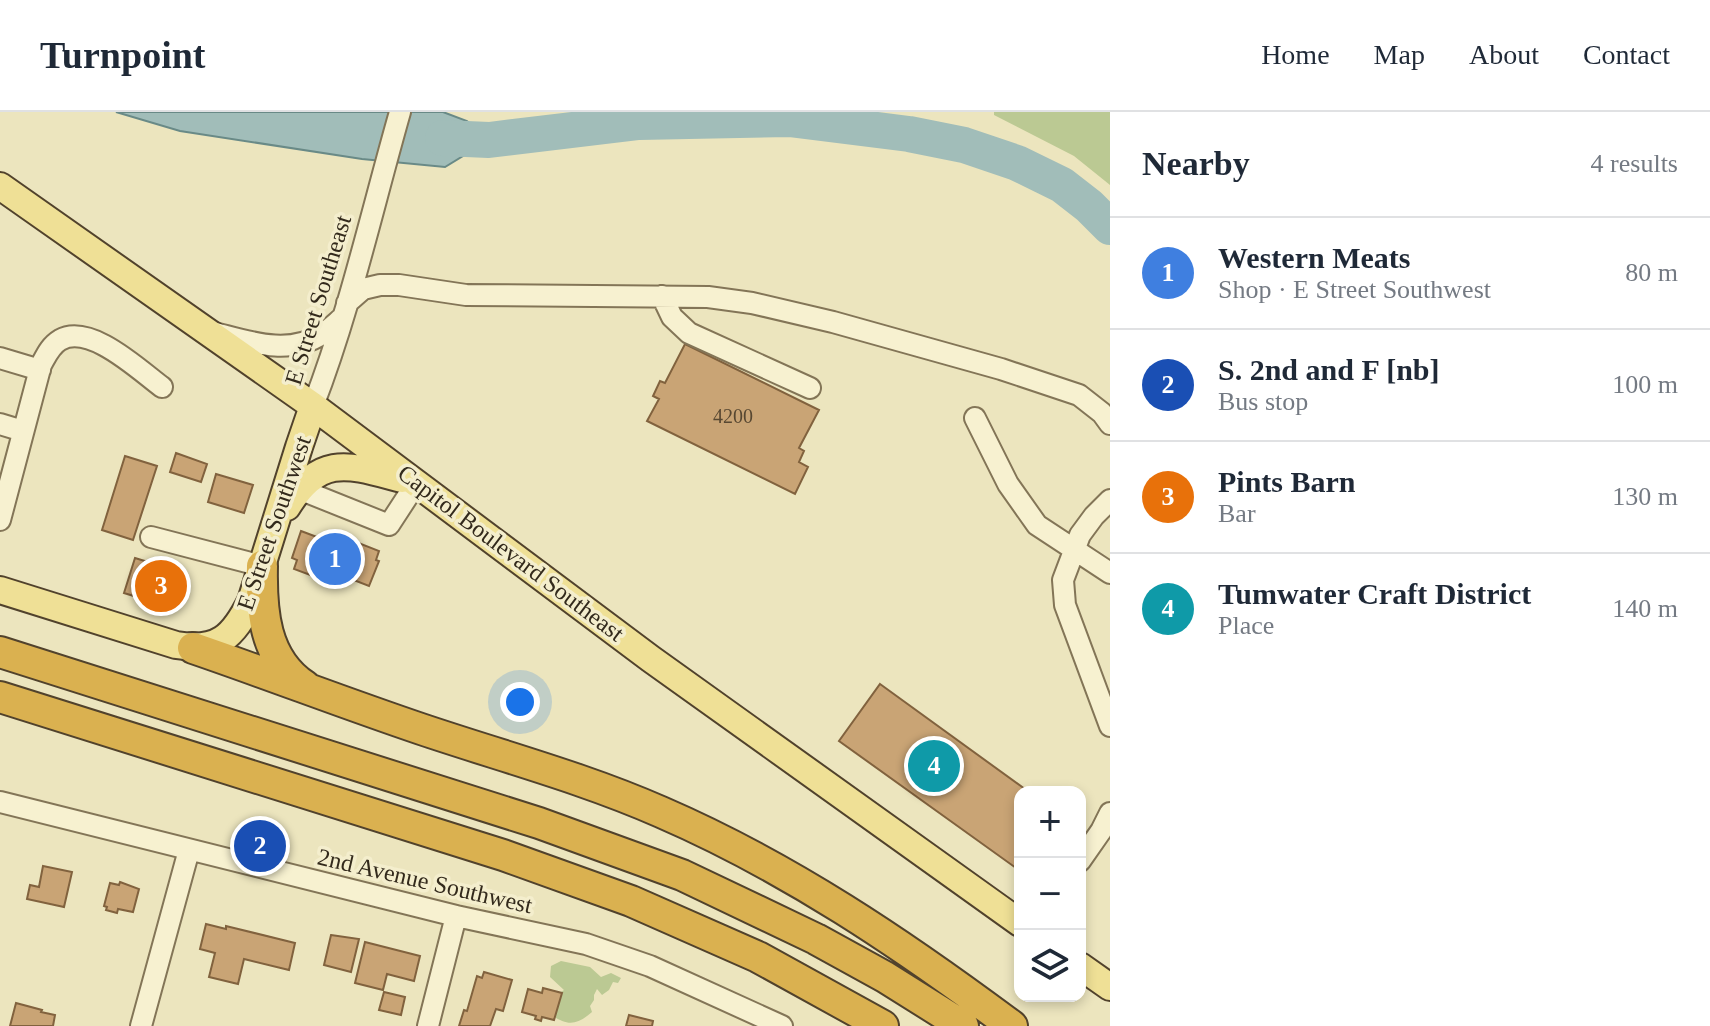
<!DOCTYPE html>
<html lang="en">
<head>
<meta charset="utf-8">
<style>
	:root { --surface:#fff; --page:#f6f6f7; --text:#1f2937; --muted:#747a83; --line:#e0e1e3; --accent:#90382a }
	body { margin:0; font-family:"Times New Roman",serif; background:var(--page); color:var(--text) }
	.controls { position:absolute; right:24px; bottom:24px; display:grid; overflow:hidden; border-radius:16px; box-shadow:0 4px 12px #0003 }
	.controls button { width:72px; height:72px; display:grid; place-items:center; padding:0; border:0; border-bottom:2px solid var(--line); background:var(--surface); color:var(--text); font:40px sans-serif }
	.you { position:absolute; left:520px; top:590px; width:28px; height:28px; margin:-20px; border:6px solid #fff; border-radius:50%; background:#1a73e8; box-shadow:0 0 0 12px #1a73e833 }
	.badge { display:grid; place-items:center; width:52px; height:52px; border-radius:50%; background:var(--accent); color:#fff; font-size:26px; font-weight:700 }
	.pin { position:absolute; translate:-50% -50%; border:4px solid #fff; box-shadow:0 2px 8px #0006 }
	.list { margin:0; padding:0; list-style:none }
	h2 { display:flex; justify-content:space-between; align-items:center; height:104px; margin:0; padding:0 32px; font-size:34px }
	h2 small { font-size:26px; font-weight:400; color:var(--muted) }
	.list li { display:grid; grid-template-columns:52px 1fr auto; gap:24px; align-items:center; box-sizing:border-box; height:112px; padding:0 32px; border-top:2px solid var(--line) }
	.list b { display:block; font-size:30px; white-space:nowrap }
	.list p { margin:0; font-size:26px; white-space:nowrap; color:var(--muted) }
	.list em { font-size:26px; font-style:normal; color:var(--muted) }
	.icon { flex:none; width:44px; height:44px; fill:none; stroke:currentColor; stroke-width:2; stroke-linecap:round; stroke-linejoin:round }
	.map { position:relative; flex:none; width:1110px; height:914px; overflow:hidden }
	header { display:flex; align-items:center; gap:48px; box-sizing:border-box; height:112px; padding:0 40px; background:var(--surface); border-bottom:2px solid var(--line) }
	header strong { font-size:38px }
	nav { display:flex; gap:44px; margin-inline-start:auto; font-size:28px }
	main { display:flex }
	aside { flex:1; background:var(--surface) }
	.map>svg:first-child { display:block }
	.green { fill:#bbc993 }
	.water { fill:#a1bdb9; stroke:#698a87; stroke-width:2 }
	.lines { fill:none; stroke-linecap:round; stroke-linejoin:round }
	.river { stroke:#a1bdb9; stroke-width:36 }
	.building { fill:#c9a475; stroke:#81623e; stroke-width:2 }
	.minor-casing { stroke:#837557; stroke-width:24 }
	.major-casing { stroke:#51422c; stroke-width:30 }
	.highway-casing { stroke:#51422c; stroke-width:34 }
	.minor { stroke:#f7f1d0; stroke-width:20 }
	.major { stroke:#efe096; stroke-width:26 }
	.highway { stroke:#dab150; stroke-width:30 }
	.labels { text-anchor:middle; stroke-width:7; stroke-linejoin:round; paint-order:stroke }
	.number-label { font-size:20px; fill:#584832 }
	.street-label { font-size:24px; fill:#332a1c; stroke:#f4eecd }
</style>
</head>
<body>
<header>
<strong>Turnpoint</strong>
<nav><a>Home</a><a>Map</a><a>About</a><a>Contact</a></nav>
</header>
<main>
<div class="map">
<svg width="1110" height="914" viewBox="0 0 1110 914">
	<rect width="100%" height="100%" fill="#ece5be"/>
	<path class="green" d="M994,0H1110V73L1074,44L994,3Z
		M561,849L590,855L601,865L611,861L621,866L618,871L613,870L609,878L602,883L597,877L594,883V888L590,894L592,900C576,914 567,914 550,902L552,886L564,878L550,865L551,854Z"/>
	<path class="water" d="M116,0H443L467,9L489,28L445,55L362,47L180,19Z"/>
	<g class="lines">
		<path class="river" d="M443,26L489,28L639,10L789,7L909,22L964,33L1017,51L1062,73L1089,94L1110,115"/>
	</g>
	<path class="building" d="M685,232L819,298L799,336L804,339L799,350L808,355L795,382L647,309L659,287L653,284L660,269L665,271Z
		M176,341L207,352L201,370L170,360Z
		M125,344L157,354L133,428L102,418Z
		M216,362L253,373L244,401L208,390Z
		M301,419L338,433L341,424L379,439L376,448L379,449L369,474L341,463L337,473L294,457L297,448L292,446Z
		M135,446L187,462L176,497L124,481Z
		M880,572L1029,680H1020V751L1016,756L839,629Z
		M43,754L72,760L64,795L27,787L30,773L39,775Z
		M120,770L139,777L133,800L118,797L117,801L106,798L107,795L104,794L110,771L119,773Z
		M206,812L226,817V814L295,831L289,858L244,847L238,872L209,865L215,841L200,837Z
		M331,823L359,827L351,860L324,853Z
		M365,830L420,844L414,869L387,862L383,878L355,871Z
		M484,860L512,868L503,899L496,897L490,914H459L464,898L467,899L477,864L482,866Z
		M543,876L562,881L554,908L542,905L541,909L535,907L536,904L522,900L528,877L542,881Z
		M384,880L405,885L401,903L379,898Z
		M16,891L42,898L41,900L55,903L53,914H10Z
		M629,903L653,909L652,914H626Z"/>
	<g class="lines">
		<g class="minor-casing">
			<path id="minor" d="M662,184L672,205L689,221L810,276
				M347,191L363,177L380,173H399L466,183L708,185L752,191L833,210L1001,257L1079,283L1102,301L1110,312
				M215,221C250,230 289,244 322,222C329,218 336,211 342,206
				M0,246L40,258
				M313,294C350,198 372,98 400,0
				M975,306L1008,372L1037,413L1110,461
				M0,312L23,319
				M299,377L389,413L417,370
				M1110,388L1094,404L1080,423L1063,468L1065,493L1110,614
				M0,408L41,253C46,244 50,234 60,228C90,211 139,258 162,275
				M151,425L262,454
				M0,690L456,804L586,832L650,854L782,914
				M1080,749L1101,719L1110,701
				M141,914L189,738
				M428,914L456,804"/>
		</g>
		<g class="major-casing">
			<path id="major" d="M0,74L313,294L651,547L1020,811
				M287,395C320,341 349,353 402,367
				M0,478L176,533C218,540 233,525 251,489L299,335L313,294
				M1080,854L1110,875"/>
		</g>
		<g class="highway-casing">
			<path id="highway" d="M262,454C261,498 264,547 305,574
				M193,536C269,562 344,591 421,617C501,644 584,666 661,700C788,755 902,832 1012,914
				M0,540L539,711L682,763L816,827L885,865L963,914
				M0,585L503,743L631,789L758,845L883,914"/>
		</g>
		<use href="#minor" class="minor"/>
		<use href="#major" class="major"/>
		<use href="#highway" class="highway"/>
	</g>
	<g class="labels">
		<g class="number-label">
			<text x="733" y="311">4200</text>
		</g>
		<g class="street-label">
			<text transform="translate(318 188) rotate(-73)" y="8">E Street Southeast</text>
			<text transform="translate(274 411) rotate(-71)" y="8">E Street Southwest</text>
			<text transform="translate(511 441) rotate(37)" y="8">Capitol Boulevard Southeast</text>
			<text transform="translate(425 769) rotate(13)" y="8">2nd Avenue Southwest</text>
		</g>
	</g>
</svg>
<div class="controls">
<button>+</button>
<button>−</button>
<button><svg class="icon" aria-label="layers" viewBox="0 0 24 24"><path d="M12 4l9 5-9 5-9-5zM3 14l9 5 9-5"/></svg></button>
</div>
<div class="you"></div>
<div class="pin badge" style="left:335px;top:447px;background:#3f7fe0">1</div>
<div class="pin badge" style="left:260px;top:734px;background:#1a4fb4">2</div>
<div class="pin badge" style="left:161px;top:474px;background:#e8710a">3</div>
<div class="pin badge" style="left:934px;top:654px;background:#0f9aa8">4</div>
</div>
<aside>
<h2>Nearby<small>4 results</small></h2>
<ul class="list">
<li><span class="badge" style="background:#3f7fe0">1</span><div><b>Western Meats</b><p>Shop · E Street Southwest</p></div><em>80 m</em></li>
<li><span class="badge" style="background:#1a4fb4">2</span><div><b>S. 2nd and F [nb]</b><p>Bus stop</p></div><em>100 m</em></li>
<li><span class="badge" style="background:#e8710a">3</span><div><b>Pints Barn</b><p>Bar</p></div><em>130 m</em></li>
<li><span class="badge" style="background:#0f9aa8">4</span><div><b>Tumwater Craft District</b><p>Place</p></div><em>140 m</em></li>
</ul>
</aside>
</main>
</body>
</html>
